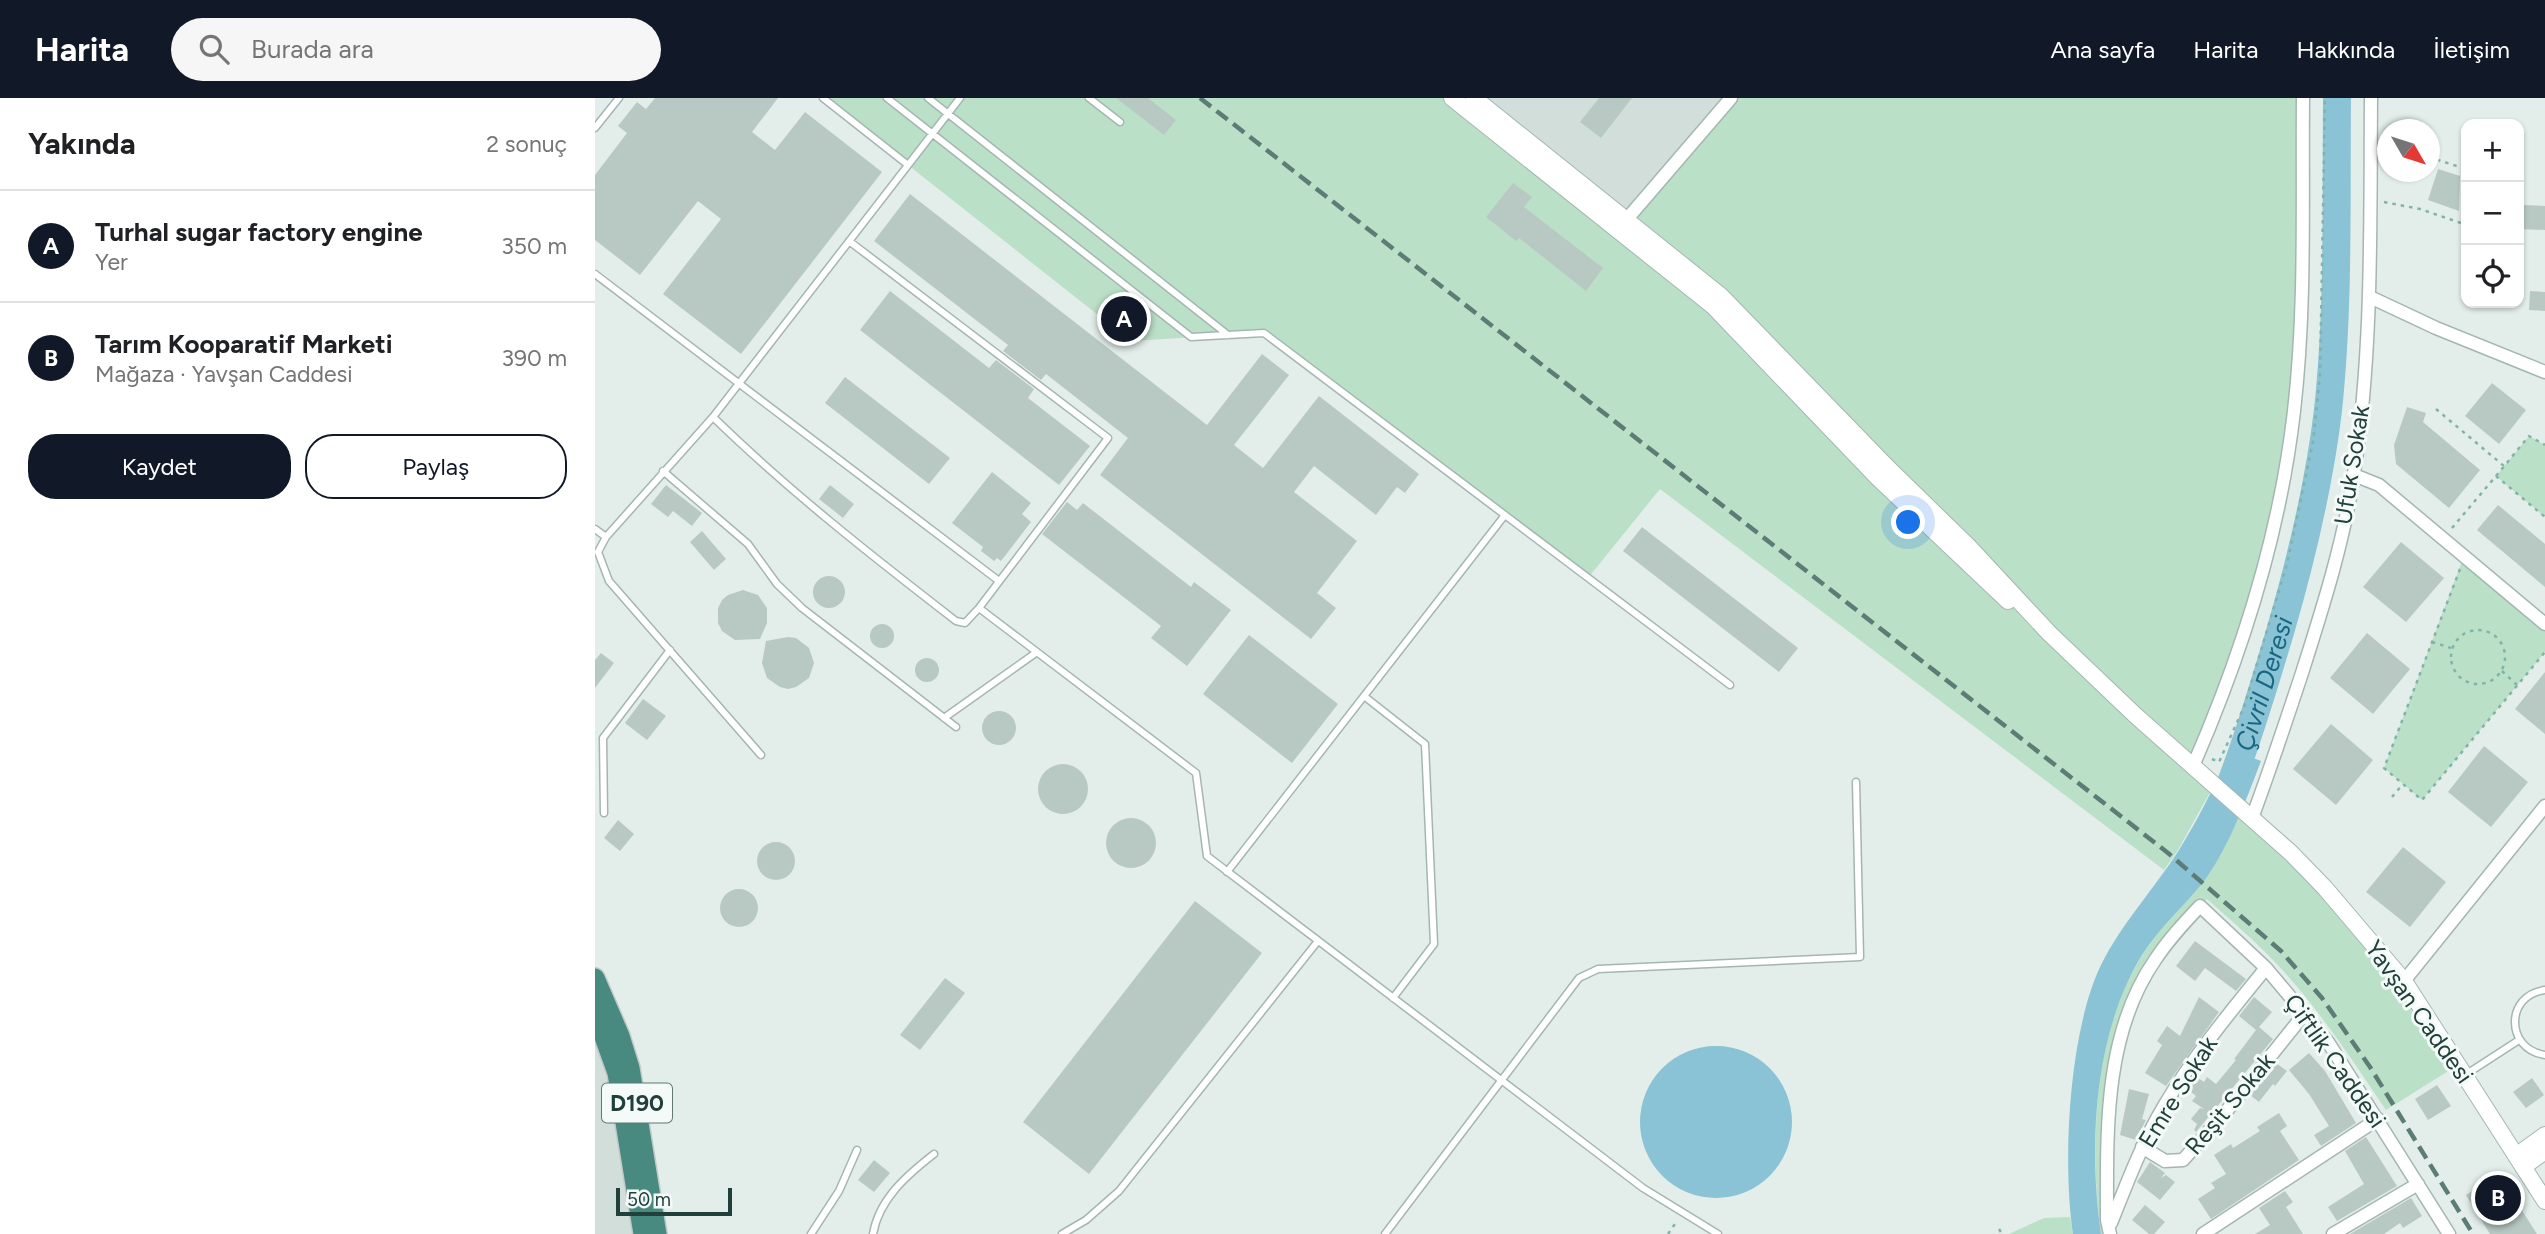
<!DOCTYPE html>
<html lang="tr">
<head>
<meta charset="utf-8">
<style>
	:root { --surface:#fff; --page:#f6f6f6; --text:#202124; --muted:#757577; --line:#e0e0e0; --accent:#111827 }
	body { margin:0; font-family:Figtree,sans-serif; background:var(--page); color:var(--text) }
	.controls { position:absolute; right:21px; top:21px; display:grid; overflow:hidden; border-radius:14px; box-shadow:0 2px 5px #0004 }
	.controls button { width:63px; height:63px; display:grid; place-items:center; padding:0; border:0; border-bottom:2px solid var(--line); background:var(--surface); color:var(--text); font:35px sans-serif }
	.compass { position:absolute; left:1782px; top:21px; width:63px; height:63px; border-radius:50%; background:var(--surface); box-shadow:0 2px 5px #0004; rotate:129deg }
	.scale { position:absolute; left:21px; bottom:18px; width:116px; box-sizing:border-box; padding-left:7px; border:4px solid #22403b; border-top:0; font-size:19px; line-height:24px; white-space:nowrap; color:#22403b; -webkit-text-stroke:5px #f4faf7; paint-order:stroke }
	.you { position:absolute; left:1314px; top:425px; width:24px; height:24px; margin:-18px; border:5px solid #fff; border-radius:50%; background:#1a73e8; box-shadow:0 0 0 10px #1a73e833 }
	.badge { display:grid; place-items:center; width:46px; height:46px; border-radius:50%; background:var(--accent); color:#fff; font-size:23px; font-weight:700 }
	.pin { position:absolute; translate:-50% -50%; border:4px solid #fff; box-shadow:0 2px 7px #0006 }
	.list { margin:0; padding:0; list-style:none }
	h2 { display:flex; justify-content:space-between; align-items:center; height:91px; margin:0; padding:0 28px; font-size:30px }
	h2 small { font-size:23px; font-weight:400; color:var(--muted) }
	.list li { display:grid; grid-template-columns:46px 1fr auto; gap:21px; align-items:center; box-sizing:border-box; height:112px; padding:0 28px; border-top:2px solid var(--line) }
	.list b { display:block; font-size:26px; white-space:nowrap }
	.list p { margin:0; font-size:23px; white-space:nowrap; color:var(--muted) }
	.list em { font-size:23px; font-style:normal; color:var(--muted) }
	.actions { display:flex; gap:14px; padding:21px 28px }
	.actions a { flex:1; padding:16px 0; border:2px solid var(--accent); border-radius:28px; text-align:center; font-size:24px; color:var(--accent) }
	.actions .main { background:var(--accent); color:#fff }
	.icon { flex:none; width:38px; height:38px; fill:none; stroke:currentColor; stroke-width:2; stroke-linecap:round; stroke-linejoin:round }
	.map { position:relative; flex:none; width:1950px; height:1136px; overflow:hidden }
	header { display:flex; align-items:center; gap:42px; box-sizing:border-box; height:98px; padding:0 35px; background:var(--accent); color:#fff }
	header strong { font-size:33px }
	nav { display:flex; gap:38px; margin-inline-start:auto; font-size:24px }
	.search { width:490px; height:63px; background:var(--page); display:flex; align-items:center; gap:18px; box-sizing:border-box; padding:0 24px; border-radius:38px; color:var(--muted); font-size:26px }
	main { display:flex }
	aside { flex:1; background:var(--surface) }
	.map>svg:first-child { display:block }
	.built { fill:#d1ded9 }
	.green { fill:#bbe0c8 }
	.water { fill:#89c3d5 }
	.lines { fill:none; stroke-linecap:round; stroke-linejoin:round }
	.river { stroke:#89c3d5; stroke-width:28 }
	.building { fill:#b8c9c3 }
	.service-casing { stroke:#a5b6b2; stroke-width:9 }
	.minor-casing { stroke:#a5b6b2; stroke-width:15 }
	.tertiary-casing { stroke:#a5b6b2; stroke-width:18 }
	.trunk-casing { stroke:#c1cac8; stroke-width:22 }
	.path { stroke:#82b3a8; stroke-width:2.5; stroke-dasharray:3.5 5; stroke-linecap:butt }
	.service { stroke:#fff; stroke-width:6 }
	.minor { stroke:#fff; stroke-width:12 }
	.tertiary { stroke:#fff; stroke-width:16 }
	.trunk { stroke:#498a80; stroke-width:19 }
	.rail { stroke:#5c7c76; stroke-width:4.5; stroke-dasharray:14 7; stroke-linecap:butt }
	.labels { text-anchor:middle; stroke-width:6; stroke-linejoin:round; paint-order:stroke }
	.shield { fill:#f4faf7; stroke:#617873; stroke-width:2 }
	.shield-label { font-size:23px; font-weight:bold; fill:#22403b }
	.street-label { font-size:24px; fill:#22403b; stroke:#f4faf7 }
	.water-label { font-size:26px; font-style:italic; fill:#186680; stroke:#f4faf7 }
</style>
</head>
<body>
<header>
<strong>Harita</strong>
<div class="search"><svg class="icon" aria-label="search" viewBox="0 0 24 24"><circle cx="10" cy="10" r="6"/><path d="M15 15l6 6"/></svg>Burada ara</div>
<nav><a>Ana sayfa</a><a>Harita</a><a>Hakkında</a><a>İletişim</a></nav>
</header>
<main>
<aside>
<h2>Yakında<small>2 sonuç</small></h2>
<ul class="list">
<li><span class="badge">A</span><div><b>Turhal sugar factory engine</b><p>Yer</p></div><em>350 m</em></li>
<li><span class="badge">B</span><div><b>Tarım Kooparatif Marketi</b><p>Mağaza · Yavşan Caddesi</p></div><em>390 m</em></li>
</ul>
<div class="actions"><a class="main">Kaydet</a><a>Paylaş</a></div>
</aside>
<div class="map">
<svg width="1950" height="1136" viewBox="0 0 1950 1136">
	<rect width="100%" height="100%" fill="#e3eeea"/>
	<path class="built" d="M879,0H1136L1032,121Z
		M11,941L48,1136H0V946Z"/>
	<path class="green" d="M228,0H857L1024,131L1136,0H1708L1704,245L1678,431L1598,668L1619,687L1583,752L1569,772L1065,391L993,480L669,235L536,243Z
		M1934,338L1950,347V419L1901,378Z
		M1869,458L1950,526V554L1827,702L1789,670Z
		M1648,712L1730,790L1863,967L1791,1012C1756,960 1722,908 1678,862C1658,841 1634,821 1612,801L1580,836L1543,894L1516,990L1515,1136H1506C1494,1047 1498,933 1548,856C1566,827 1593,805 1613,777C1626,757 1636,733 1648,712Z
		M1475,1119L1478,1136H1414L1449,1120Z"/>
	<path class="water" d="M1637,652L1666,663C1651,702 1636,744 1612,779C1592,806 1565,828 1547,857C1499,935 1493,1047 1506,1136H1478C1467,1063 1474,933 1506,867C1527,825 1559,791 1584,752C1604,720 1620,686 1637,652Z
		M1045 1024a76 76 0 1 1 152 0a76 76 0 1 1-152 0Z"/>
	<g class="lines">
		<path class="river" id="s1" d="M1634,690C1654,639 1669,587 1685,534C1706,462 1724,388 1733,312C1744,209 1741,104 1742,0"/>
	</g>
	<path class="building" d="M60,0H183L157,34L180,52L210,14L287,74L146,256L68,196L126,121L103,103L45,177L0,142V77L32,35L23,28L42,4L51,11Z
		M521,0H553L581,22L569,37Z
		M1004,0H1037L1006,40L985,24Z
		M1843,71L1865,78L1864,113L1833,102Z
		M918,85L937,99L929,109L1008,170L991,193L924,140L921,143L891,119Z
		M315,96L612,327L667,256L694,277L639,347L668,370L724,298L824,376L810,395L802,389L781,417L719,368L699,394L762,443L722,495L741,510L716,541L505,377L533,340L451,276L446,282L408,253L413,247L279,143Z
		M1928,107L1950,108V132L1924,131V118H1927Z
		M295,193L394,270L401,262L439,291L433,300L495,348L464,387L265,232Z
		M1935,193L1950,194V213L1934,212Z
		M250,279L355,360L334,386L230,305Z
		M1897,285L1931,312L1904,346L1870,318Z
		M1812,309L1831,315L1828,324L1885,372L1854,410L1801,366L1799,347Z
		M397,374L436,405L427,416L436,424L406,463L402,460L399,463L386,453L388,449L357,425Z
		M71,387L107,415L97,428L78,413L73,419L56,406Z
		M235,387L259,406L248,420L224,401Z
		M472,404L482,412L488,405L596,489L599,484L636,512L592,568L556,540L566,528L447,436Z
		M1903,407L1950,446V489L1882,432Z
		M1047,429L1203,550L1184,574L1028,453Z
		M107,433L131,461L119,472L95,444Z
		M1806,444L1849,480L1811,524L1768,489Z
		M218 494a16 16 0 1 1 32 0a16 16 0 1 1-32 0Z
		M148,492L163,497L172,510V525L165,541L140,542L127,533L123,525V510L127,502L133,497Z
		M275 538a12 12 0 1 1 24 0a12 12 0 1 1-24 0Z
		M1772,535L1815,571L1778,616L1735,580Z
		M654,537L743,606L697,665L608,596Z
		M193,539L201,540L214,550L219,565L214,580L201,589L193,591L185,589L172,580L167,565L171,543Z
		M6,555L19,565L0,590V562Z
		M320 572a12 12 0 1 1 24 0a12 12 0 1 1-24 0Z
		M1950,574V636L1920,611Z
		M48,601L71,618L52,642L30,625Z
		M387 630a17 17 0 1 1 34 0a17 17 0 1 1-34 0Z
		M1736,626L1778,662L1741,707L1698,671Z
		M1889,648L1933,684L1896,729L1853,694Z
		M443 691a25 25 0 1 1 50 0a25 25 0 1 1-50 0Z
		M511 745a25 25 0 1 1 50 0a25 25 0 1 1-50 0Z
		M23,722L39,736L25,753L9,740Z
		M162 763a19 19 0 1 1 38 0a19 19 0 1 1-38 0Z
		M1808,749L1851,784L1815,829L1771,794Z
		M125 810a19 19 0 1 1 38 0a19 19 0 1 1-38 0Z
		M600,803L667,855L494,1076L428,1024Z
		M1600,843L1651,881L1641,893L1610,870L1600,883L1581,868Z
		M350,880L370,895L325,952L305,937Z
		M1604,899L1624,914L1571,988L1550,975L1567,947L1562,943L1572,928L1585,938Z
		M1659,899L1677,914L1664,929L1678,941L1601,1034L1599,1032L1602,1026L1596,1021L1605,1010L1609,1011L1597,1003L1601,998L1591,990L1599,977L1609,984L1612,979L1621,986L1641,962L1639,961L1661,932L1644,918Z
		M1714,955L1730,973L1761,1025L1726,1048L1719,1037L1734,1028L1714,996L1694,972Z
		M1681,965L1692,973L1680,988L1678,986L1664,1004L1655,997Z
		M1937,980L1949,997L1931,1010L1918,994Z
		M1842,987L1856,1008L1833,1022L1820,1001Z
		M1534,991L1554,996L1547,1021L1551,1022L1541,1042L1525,1037Z
		M1684,1015L1692,1028L1685,1033L1704,1062L1616,1121L1603,1101L1620,1090L1616,1085L1631,1076L1619,1057L1636,1046L1638,1050L1665,1033L1662,1029Z
		M1771,1039L1802,1088L1742,1123L1733,1109L1769,1086L1750,1053Z
		M279,1062L295,1075L279,1094L263,1082Z
		M1555,1064L1570,1075L1566,1080L1571,1077L1580,1084L1565,1102L1542,1084Z
		M1904,1076L1928,1114L1942,1136H1895L1871,1097Z
		M1690,1093L1698,1104L1691,1109L1708,1136H1660L1675,1127L1664,1110Z
		M1816,1100L1827,1118L1808,1130L1805,1125L1789,1136H1755Z
		M1550,1107L1570,1124L1559,1136H1554L1537,1122Z"/>
	<g class="lines">
		<g class="service-casing">
			<path id="service" d="M228,0L313,67
				M292,0L596,239L669,235L1135,587
				M333,0L633,237
				M494,0L525,24
				M0,30L24,0
				M254,143L513,340L384,510L601,675L612,758L1048,1090L1123,1136
				M0,176L404,483
				M118,319C194,393 277,458 361,523L370,525L384,510
				M68,373L153,446L182,486L207,510L361,629
				M0,431L11,439
				M769,598L830,646L839,846L798,900
				M349,620L442,554
				M166,657L14,483L3,454L11,439L118,319L365,0
				M9,715L8,640L75,552
				M632,774L910,417
				M1950,892C1910,897 1910,951 1950,957
				M1870,977L1924,942
				M216,1136L244,1093L262,1052
				M278,1136C284,1101 312,1077 339,1056
				M467,1136L491,1122L524,1093L723,843
				M790,1136L984,880L1003,871L1265,859L1261,684"/>
		</g>
		<g class="minor-casing">
			<path id="minor" d="M1032,121L1136,0
				M1775,199L1841,230L1950,274
				M1759,377L1784,387L1950,526
				M1598,668C1647,556 1685,435 1699,313C1711,209 1707,104 1708,0
				M1657,720C1675,672 1691,623 1707,575C1728,509 1749,443 1759,375C1778,251 1775,125 1776,0
				M1809,883L1950,708
				M1547,1049L1570,1063L1588,1062L1630,1015L1710,915
				M1516,1125C1532,1085 1547,1045 1569,1008C1598,959 1636,913 1671,870
				M1515,1136L1512,1122C1512,1035 1508,937 1560,862C1573,842 1589,825 1605,808L1671,870L1733,944L1854,1136
				M1608,1136L1783,1021
				M1738,1136L1823,1086"/>
		</g>
		<g class="tertiary-casing">
			<path id="tertiary" d="M857,0L1118,208L1283,380L1413,503
				M879,0L1126,198L1293,370L1373,448L1454,535L1540,617L1696,755L1730,790L1809,883L1950,1103
				M1921,1058L1950,1037
				M1928,1069L1950,1053"/>
		</g>
		<g class="trunk-casing">
			<path id="trunk" d="M0,880L25,938L35,970L62,1136
				M0,914L22,975L48,1136"/>
		</g>
		<path class="path" d="M1834,59L1871,71
			M1789,104L1825,111L1866,125
			M1841,311L1909,368
			M1901,378L1934,338L1950,347
			M1857,430L1901,378L1950,419
			M1865,471L1789,670L1827,702L1950,554
			M1856 559a27 27 0 1 1 54 0a27 27 0 1 1-54 0Z
			M1837,544L1856,550
			M1907,573L1922,587
			M1617,661L1624,664L1649,609L1692,466L1718,344L1725,277L1730,0
			M1797,699L1808,686
			M1404,1131L1407,1136
			M1073,1136L1082,1123"/>
		<use href="#service" class="service"/>
		<use href="#minor" class="minor"/>
		<use href="#tertiary" class="tertiary"/>
		<use href="#trunk" class="trunk"/>
		<path class="rail" d="M605,0L1573,755L1686,853L1727,900L1775,969L1878,1136"/>
	</g>
	<g class="labels">
		<rect class="shield" x="7" y="985.5" width="70" height="39" rx="5"/>
		<g class="shield-label">
			<text x="42" y="1013">D190</text>
		</g>
		<g class="street-label">
			<text transform="translate(1757 367) rotate(-81)" y="8">Ufuk Sokak</text>
			<text transform="translate(1824 914) rotate(55)" y="8">Yavşan Caddesi</text>
			<text transform="translate(1740 963) rotate(55)" y="8">Çiftlik Caddesi</text>
			<text transform="translate(1583 994) rotate(-58)" y="8">Emre Sokak</text>
			<text transform="translate(1635 1006) rotate(-50)" y="8">Reşit Sokak</text>
		</g>
		<g class="water-label">
			<text dy="9" stroke="none"><textPath href="#s1" startOffset="110">Çivril Deresi</textPath></text>
		</g>
	</g>
</svg>
<div class="controls">
<button>+</button>
<button>−</button>
<button><svg class="icon" aria-label="locate" viewBox="0 0 24 24"><circle cx="12" cy="12" r="6"/><path d="M12 2v4M12 18v4M2 12h4M18 12h4"/></svg></button>
</div>
<svg class="compass" viewBox="-18 -18 36 36"><path d="M0-13l5 13h-10z" fill="#e53935"/><path d="M0 13l5-13h-10z" fill="#757577"/></svg>
<div class="scale">50 m</div>
<div class="you"></div>
<div class="pin badge" style="left:529px;top:221px">A</div>
<div class="pin badge" style="left:1903px;top:1100px">B</div>
</div>
</main>
</body>
</html>
